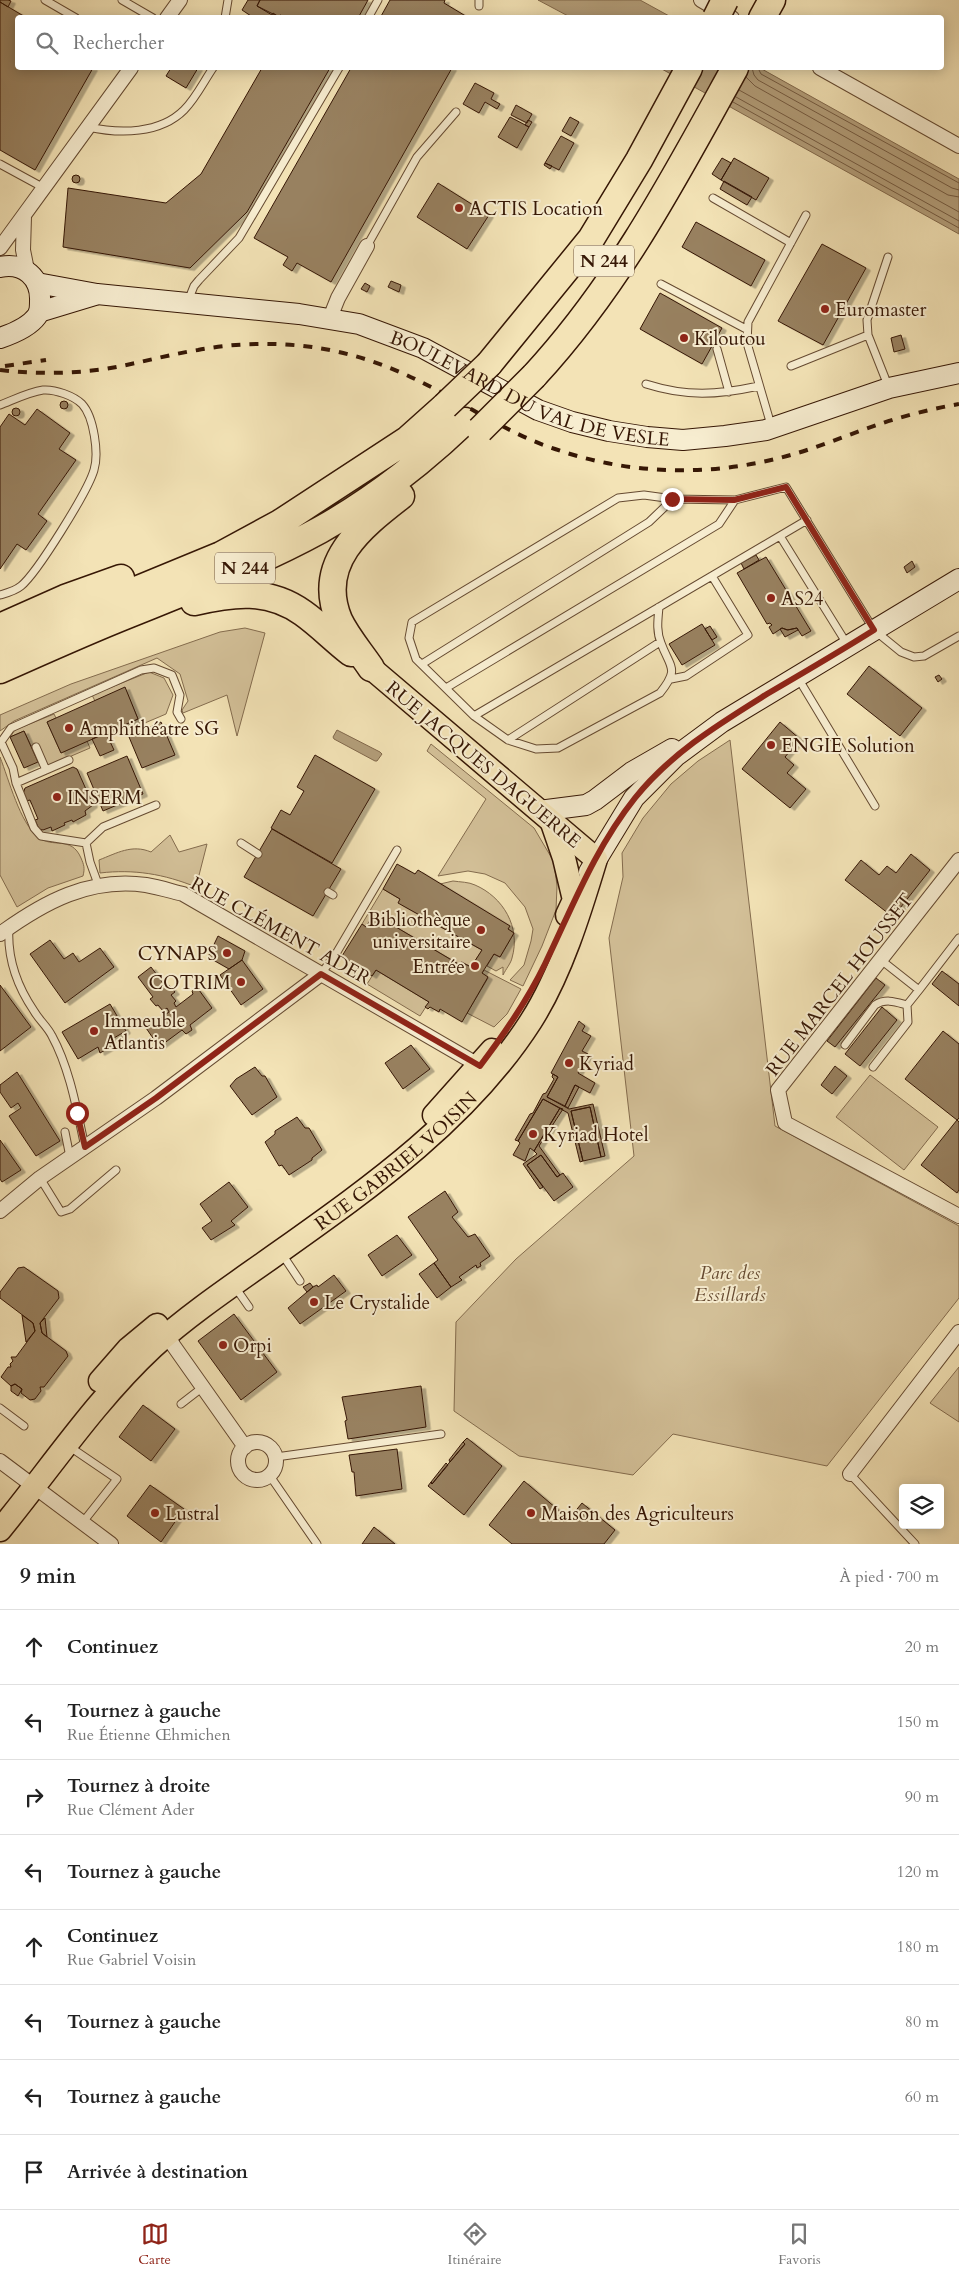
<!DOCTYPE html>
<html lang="fr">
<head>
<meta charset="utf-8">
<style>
	:root { --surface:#fff; --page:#f6f6f6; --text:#222; --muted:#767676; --line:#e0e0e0; --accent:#8f2418 }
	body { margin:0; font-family:Cardo,serif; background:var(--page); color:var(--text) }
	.controls { position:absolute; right:15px; bottom:15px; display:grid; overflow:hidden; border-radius:5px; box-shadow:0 2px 12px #0003 }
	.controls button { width:45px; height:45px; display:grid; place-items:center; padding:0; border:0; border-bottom:1px solid var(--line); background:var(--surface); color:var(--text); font:25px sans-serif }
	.stop { position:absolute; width:15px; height:15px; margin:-11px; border:4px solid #8f2418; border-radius:50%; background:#fff }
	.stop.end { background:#8f2418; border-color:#fff; box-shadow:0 1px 5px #0008 }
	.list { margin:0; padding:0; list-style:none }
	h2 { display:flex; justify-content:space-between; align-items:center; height:65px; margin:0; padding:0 20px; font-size:21px }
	h2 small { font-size:16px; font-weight:400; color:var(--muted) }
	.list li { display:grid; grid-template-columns:32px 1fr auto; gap:15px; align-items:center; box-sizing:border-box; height:75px; padding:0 20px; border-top:1px solid var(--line) }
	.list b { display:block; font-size:19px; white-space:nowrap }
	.list p { margin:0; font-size:16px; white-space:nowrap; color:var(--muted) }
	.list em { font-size:16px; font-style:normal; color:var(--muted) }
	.icon { flex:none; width:28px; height:28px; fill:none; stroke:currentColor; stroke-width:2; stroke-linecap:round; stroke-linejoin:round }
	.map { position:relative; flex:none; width:959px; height:1544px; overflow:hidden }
	.search { position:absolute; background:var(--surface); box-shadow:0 2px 12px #0003; left:15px; right:15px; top:15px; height:55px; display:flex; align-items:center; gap:12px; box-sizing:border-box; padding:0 18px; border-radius:5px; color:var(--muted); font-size:19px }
	.sheet { height:665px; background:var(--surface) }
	nav { display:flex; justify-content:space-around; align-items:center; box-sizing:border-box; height:70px; border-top:1px solid var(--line); background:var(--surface); font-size:14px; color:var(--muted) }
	nav a { display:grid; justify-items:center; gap:2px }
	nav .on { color:var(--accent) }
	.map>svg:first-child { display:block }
	.green { fill:#d3c098; stroke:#846c4e }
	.water { fill:#b39e7a; stroke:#81684b }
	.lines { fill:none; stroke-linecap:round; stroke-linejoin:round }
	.shore { stroke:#745a40; stroke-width:1 }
	.building { fill:#988161; stroke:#361705; filter:url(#shadow) }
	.lane-casing { stroke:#654a31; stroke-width:9 }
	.street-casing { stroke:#654a31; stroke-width:16 }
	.secondary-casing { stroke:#361705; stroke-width:22 }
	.primary-casing { stroke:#361705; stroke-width:25 }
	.highway-casing { stroke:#361705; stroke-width:29 }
	.lane { stroke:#f7edd0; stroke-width:7 }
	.street { stroke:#f7edd0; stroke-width:14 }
	.secondary { stroke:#f7edd0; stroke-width:20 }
	.primary { stroke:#f3e3b6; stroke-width:22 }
	.highway { stroke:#f3e3b6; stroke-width:26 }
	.rail { stroke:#361705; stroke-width:4; stroke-dasharray:9 9; stroke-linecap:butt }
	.highway-bridge-casing { stroke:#361705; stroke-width:29; stroke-linecap:butt }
	.highway-bridge { stroke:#f3e3b6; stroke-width:26 }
	.route { stroke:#8f2418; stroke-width:6 }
	.poi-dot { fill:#8f2418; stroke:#f7edd0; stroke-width:2 }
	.labels { text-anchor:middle; stroke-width:4; stroke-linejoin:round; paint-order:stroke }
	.shield { fill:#f7edd0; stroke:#705742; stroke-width:1 }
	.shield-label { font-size:18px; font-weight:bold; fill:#361705 }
	.poi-label { font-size:19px; fill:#361705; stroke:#f7edd0; text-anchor:start }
	.street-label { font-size:19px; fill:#361705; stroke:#f7edd0 }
	.park-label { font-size:19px; font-style:italic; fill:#654a31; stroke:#f7edd0 }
</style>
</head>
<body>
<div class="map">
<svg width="959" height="1544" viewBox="0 0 959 1544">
	<defs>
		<filter id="shadow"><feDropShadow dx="4.5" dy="2.5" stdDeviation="0" flood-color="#0004"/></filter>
	</defs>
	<rect width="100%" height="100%" fill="#f3e3b6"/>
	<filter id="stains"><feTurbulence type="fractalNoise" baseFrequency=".004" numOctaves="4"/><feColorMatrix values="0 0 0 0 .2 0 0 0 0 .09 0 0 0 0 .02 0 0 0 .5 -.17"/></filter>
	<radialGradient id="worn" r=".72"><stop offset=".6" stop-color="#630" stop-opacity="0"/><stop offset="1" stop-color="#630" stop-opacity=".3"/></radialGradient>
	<path class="green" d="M245,628L265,633L237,736L227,695L183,713L182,710L188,701L180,674L157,658L14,721L0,731V715L71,684L220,632Z
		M149,672L164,678L173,695L166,714L126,731L124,725L138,719L125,688L95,701L92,695Z
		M54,714L56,718L47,722L61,753L87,741L90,748L48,766L38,744L31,746L24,731L10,737L15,730Z
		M730,740L775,1126L959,1226V1298L827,1466L673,1434L633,1475L519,1456L454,1411L456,1322L516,1259L634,1156L609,938L623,877L622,853L643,818L671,784L698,761Z
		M431,744L534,828L554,862L557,886L556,910L542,946L523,986L510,980L524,965L531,941L533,929L525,907L505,883L485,874L468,871L438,876L486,799L427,751Z
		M0,757C9,780 20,823 38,837C53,849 71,835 81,858C84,865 85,868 83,876L48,888L17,907L0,875Z
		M170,835L179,852L207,844L196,887C164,874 134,869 100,873L99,860C117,853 132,844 151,852Z
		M453,881C460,882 469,882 475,885C503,897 521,927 512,958C511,963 506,969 503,975V967L496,971L487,966L494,954L500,957L514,933L440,884Z
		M383,889L400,899L399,903L482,950L471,967L462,962L460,965L379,917L377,919L372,917L366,927L362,924Z
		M376,970L429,1002L420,1016L367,984Z
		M484,970L521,989L507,1014L494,1027L467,1013L488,978L482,973Z
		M870,1075L938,1127L904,1170L836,1117Z
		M959,1367V1422L930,1403Z"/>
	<path class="water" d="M538,0H640L671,17H570Z
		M660,68H760L959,179V234Z
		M337,730L380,752L382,754L377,761H375L334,739L333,737Z"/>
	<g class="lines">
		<path class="shore" d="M752,68L754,75L758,80L952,188L959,190
			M758,68L761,74L959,183
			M746,77L755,86L948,195L959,197
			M739,90L959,212
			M736,97L959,221
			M733,102L959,228"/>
	</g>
	<path class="building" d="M0,0H8L11,1L8,7L0,2Z
		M248,0H260L257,6L272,15L273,13L279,17L280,15L285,18H254L242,10Z
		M260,0H368L358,18H285L280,15L279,17L257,6Z
		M390,0H445L444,3L469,18H380Z
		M0,2L27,18H18V68H93L35,170L0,150Z
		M171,68H198L186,88L166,76Z
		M262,68H330L247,212L190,268L63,247L68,188L166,203L201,174Z
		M351,68H452L331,282L297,263L292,271L283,265L288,257L254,238Z
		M475,83L494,93L491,99L500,104L497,109L485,102L479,113L463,104Z
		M516,105L532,114L527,123L511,115Z
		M510,117L529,127L517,148L498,137Z
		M570,117L579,122L571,136L562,131Z
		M528,120L532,122L529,127L525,125Z
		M561,136L574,143L559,170L545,163Z
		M722,158L731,163L721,180L712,174Z
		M734,158L769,178L756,200L721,180Z
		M545,163L552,166L550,169L544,165Z
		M72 179a4 4 0 1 1 8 0a4 4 0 1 1-8 0Z
		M724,181L752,197L747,205L720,189Z
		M438,183L489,215L467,249L417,217Z
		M696,222L765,260L751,286L682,247Z
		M822,244L866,268L823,345L778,321Z
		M391,281L401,285L399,292L388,287Z
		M365,283L370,286L367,292L361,289Z
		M660,293L722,328L702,364L640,329Z
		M901,335L905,349L894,352L891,338Z
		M60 405a4 4 0 1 1 8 0a4 4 0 1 1-8 0Z
		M12 412a4 4 0 1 1 8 0a4 4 0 1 1-8 0Z
		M37,409L70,433L59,449L76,460L38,514L47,521L26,550L17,544L0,569V427L9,414L25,425Z
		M756,555L759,560L744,569L741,563Z
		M766,557L811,631L802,636L797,628L788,630L782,628L773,634L769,627L772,625L770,623L767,624L737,573Z
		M912,561L915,567L907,573L904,567Z
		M702,624L715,645L682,665L669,644Z
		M710,626L717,637L712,640L705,629Z
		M782,628L787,630L797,628L798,630L785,637L780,629Z
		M869,666L922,708L900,736L847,694Z
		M939,675L942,679L938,682L935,677Z
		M125,687L138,719L61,753L47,722Z
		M161,722L175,755L142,768L129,737Z
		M780,722L800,739L785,757L794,765L787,773L806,789L790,808L742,769Z
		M24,731L38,762L24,768L10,737Z
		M106,733L114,750L100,756L92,739Z
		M315,755L375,789L332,863L271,828L281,810L290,815L304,791L297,787Z
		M127,756L143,794L103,811L87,773Z
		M73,767L77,769L93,805L85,811L86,815L73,822L72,820L64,823L65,825L52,831L51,827L43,830L39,829L35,820L38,819L30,800L26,801L23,794L25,788Z
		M272,829L341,869L313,916L244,877Z
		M911,854L930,870L893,917L845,880L861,860L879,875L887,866L896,873Z
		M397,864L415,874L418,870L510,926L508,929L514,933L500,957L494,954L482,973L488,977L462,1022L440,1009L439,1012L430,1007L428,1009L425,1007L429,1002L376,970L372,976L342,956L362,924L366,927L372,917L377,919L379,917L460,965L461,962L471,967L482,950L398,903L400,899L383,889Z
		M218,936L245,951L242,960L229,969L208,957Z
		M50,940L64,959L73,953L79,962L100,948L114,967L65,1003L30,954Z
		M242,960L263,989L241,1005L220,975Z
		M151,967L166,987L169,985L175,992L171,995L176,1001L174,1003L176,1007L193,994L192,991L195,988L199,990L212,1008L190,1025L192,1030L186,1034L182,1030L159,1047L144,1025L149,1022L151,1025L169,1012L167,1008L163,1011L158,1005L156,1006L150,999L153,997L138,977Z
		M942,971L959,984V1006L932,984Z
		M876,978L885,985L835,1047L827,1041Z
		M0,985L31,1027L0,1051Z
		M110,1004L126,1031L107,1042L110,1047L107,1049L100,1053L98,1047L78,1059L62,1032Z
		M882,1007L897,1020L860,1066L845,1054Z
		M579,1021L585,1026L582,1031L591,1036L582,1051L588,1054L578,1073L595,1083L590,1093L575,1085L565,1106L547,1097L558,1077L551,1073Z
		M943,1031L959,1044V1118L957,1120L905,1079Z
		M411,1045L430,1069L403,1089L385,1063Z
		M835,1066L847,1076L832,1094L821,1085Z
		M255,1067L262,1076H265L277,1097L252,1115L230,1086L236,1079Z
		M17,1072L60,1141L36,1156L9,1116L21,1108L18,1103L11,1108L0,1092V1085Z
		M553,1074L558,1077L547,1097L569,1109L593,1104L605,1156L601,1157L590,1107L571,1111L583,1161L580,1162L568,1113L543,1099L518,1141L515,1140L530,1114L533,1113L543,1094L546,1093L554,1079L552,1077Z
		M575,1085L579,1087L568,1108L565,1106Z
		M543,1099L560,1108L534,1151L530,1148L525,1161L513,1155L520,1143L518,1141Z
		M590,1107L601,1157L583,1161L571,1111Z
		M560,1108L563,1109L539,1146L560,1175L557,1177L541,1155L527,1165L543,1187L540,1189L523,1164L537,1154L534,1151Z
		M297,1117L305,1128H309L322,1150L312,1158V1160L289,1175L282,1165L279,1166L265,1142L275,1134V1131Z
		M957,1120L959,1122V1190L957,1193L921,1165Z
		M0,1140L21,1170L2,1182L0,1179Z
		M541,1155L557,1177L563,1173L573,1187L554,1201L527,1165Z
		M229,1182L248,1207L231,1221L235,1225L211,1240L202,1228L212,1221L200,1204Z
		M445,1191L458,1212L452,1217L468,1237L475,1234L490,1256L480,1263L481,1266L477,1268L476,1265L459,1277L462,1280L451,1287L434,1263L438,1260L408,1217Z
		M397,1235L412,1255L382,1276L368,1255Z
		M434,1263L451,1287L437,1298L419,1274Z
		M24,1267L58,1291L59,1298L40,1323L42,1333L66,1351L68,1356L44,1387H40L41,1391L35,1399L30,1400L21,1393L22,1389L15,1384L11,1386L1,1377L8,1367H11L10,1364L13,1361L11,1357H16L35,1331L33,1323L0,1298V1292L18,1268Z
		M334,1275L346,1291L300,1324L288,1308L313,1287L317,1285L318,1287Z
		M310,1283L313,1287L307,1292L303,1287Z
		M234,1314L277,1372L241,1400L198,1341Z
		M22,1315L33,1323L35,1331L26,1342Z
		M45,1318L47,1337L42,1333L40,1323Z
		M15,1384L22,1389L18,1396L11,1391V1386Z
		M421,1386L426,1427L348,1439L345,1421L347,1420L342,1397Z
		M143,1405L175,1429L151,1461L119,1437Z
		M467,1438L502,1466L464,1515L428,1486L431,1482L432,1484L449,1463L465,1444L463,1442Z
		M463,1442L465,1444L450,1462L449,1460Z
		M397,1449L402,1489L356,1496L354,1472H352L349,1455Z
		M446,1463L448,1465L432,1484L431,1482Z
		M524,1481L569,1519L582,1503L615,1530L604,1544H512L489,1525Z
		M150,1485L184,1509L161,1542L127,1516Z
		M374,1527L395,1544H362Z"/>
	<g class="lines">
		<g class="lane-casing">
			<path id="lane" d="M45,0L76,18
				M122,0L153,18
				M479,6V0
				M225,18L228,0
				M368,18L378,0
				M88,127C120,134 160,134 184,110C196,98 204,81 213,68
				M0,164L44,188
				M713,198L791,243
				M367,246L417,157L456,112
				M888,257L867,320L868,335L889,388
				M661,284L746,329
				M188,301L194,286L199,280L239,238L339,68
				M717,349L729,392
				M791,366L868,335
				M646,384C687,397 717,395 759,386
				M0,405C13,400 29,392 43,390C55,389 74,396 82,404C94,417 99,454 94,470C88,491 37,573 21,586C15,591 7,593 0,595
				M771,425L747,343L748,322L806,215
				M807,520L474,716L416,659L409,638L412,622L618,498L644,495L673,499L735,500L786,487L874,630L901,652L914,657L924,656L959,636
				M780,536L847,644
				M422,664L649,522L673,499
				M798,678L875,806
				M671,679L686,676L748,635L712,576
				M446,688L719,524L735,500
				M474,716L508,740L536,749L558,748L660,693C680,668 670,668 661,643C656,631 658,619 659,607
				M508,740L660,642
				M36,747L46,770
				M16,783L69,760
				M86,843L41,836L34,828L16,783L13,768L1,742L11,728L141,670L154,668L172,675L180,695L177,712L181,719
				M241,843L258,854
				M98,884L90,862L86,843L103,827L156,805
				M328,892L333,895
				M9,927C7,957 17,986 34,1011C39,1020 47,1026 52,1036C70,1069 77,1111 85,1147
				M881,960L919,990L959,938
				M321,974L337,952L397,850
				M845,1045L875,1005C886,998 896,1002 907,1005
				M873,1067L908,1022L907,1005L919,990
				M65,1132L70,1157
				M40,1178L61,1212L70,1209L116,1170
				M282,1254L300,1281
				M235,1287L249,1307
				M181,1404L203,1387
				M0,1408L24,1426
				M70,1447L117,1479L83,1522
				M276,1457L441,1434
				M850,1474L915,1544
				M270,1476L317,1544"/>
		</g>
		<g class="street-casing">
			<path id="street" d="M701,0L732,18
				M167,18L180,0
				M820,68L959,146
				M24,216L23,250L27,270
				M0,248L131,68
				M330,318L338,298L367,246
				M959,860L778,1090L785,1123L959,1216
				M0,934C44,902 90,877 146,885C158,887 171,891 183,894L480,1066
				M0,1211L40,1178L156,1098L321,974
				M168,1335L173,1345L245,1447
				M238 1461a19 19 0 1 1 38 0a19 19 0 1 1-38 0Z
				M0,1461L111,1544
				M850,1474L959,1332"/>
		</g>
		<g class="secondary-casing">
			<g id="secondary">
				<path d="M0,267C24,262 41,278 40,301C40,307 40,312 37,316C29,327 12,334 0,338"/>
				<path id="s1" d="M37,283L97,294L299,314L359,324L423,348L538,410L572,422L609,431L647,437L683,440L725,436L766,430L889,388L959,373"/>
				<path d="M39,312L95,295"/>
				<path d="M539,811L586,805L595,800L632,772L672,749"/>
				<path d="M589,872L634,798L676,756L722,722L959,579"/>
			</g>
		</g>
		<g class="primary-casing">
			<g id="primary">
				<path d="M552,823L564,858L574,900L567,915"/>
				<path d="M434,1115L492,1050"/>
				<path d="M100,1381L128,1349L157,1325"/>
				<path id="s2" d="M0,1530C50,1469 95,1401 153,1347C192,1312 236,1283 278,1253C371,1187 469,1118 531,1021C561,974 580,912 596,859L371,668"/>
			</g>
		</g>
		<g class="highway-casing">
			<path id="highway" d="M762,18L772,0
				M489,364L591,239L639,160L689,68
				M534,376C619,284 675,177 735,68
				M194,602C233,593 268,588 303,613C320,625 334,640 351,653
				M0,627L65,598L121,578
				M0,646L221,555L280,523L407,440L445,406
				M371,668C361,653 347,637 339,620C315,563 361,527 401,496
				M0,670C38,653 76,636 115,620C184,592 254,566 320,530C372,501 421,463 465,421"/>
		</g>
		<use href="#lane" class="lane"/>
		<use href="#street" class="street"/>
		<use href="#secondary" class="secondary"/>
		<use href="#primary" class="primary"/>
		<use href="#highway" class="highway"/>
		<path class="rail" d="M5,366L46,360
			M0,370C35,374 69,374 105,369C136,364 166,355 198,350C235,343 274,342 312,347C348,352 385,364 417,380C463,402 506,433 555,449C629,475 711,477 787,456C817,448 847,435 877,425C903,416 931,409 959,404"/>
		<g class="highway-bridge-casing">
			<path id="highway-bridge" d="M716,18L725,0
				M445,406L489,364
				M480,430L534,376"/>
		</g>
		<use href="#highway-bridge" class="highway-bridge"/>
	</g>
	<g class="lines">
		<path class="route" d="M77,1113L85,1147L156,1098L321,974L480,1066C505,1033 527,1001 545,964C572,908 595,848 635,798C671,753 719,724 767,694C803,673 839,652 874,630L786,487L734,500L672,499"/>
	</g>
	<g class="poi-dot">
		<circle cx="459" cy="208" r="5"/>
		<circle cx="825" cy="309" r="5"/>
		<circle cx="684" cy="338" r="5"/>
		<circle cx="771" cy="598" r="5"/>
		<circle cx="69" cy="728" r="5"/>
		<circle cx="771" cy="745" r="5"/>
		<circle cx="57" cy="797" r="5"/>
		<circle cx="481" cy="930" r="5"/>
		<circle cx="227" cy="953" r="5"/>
		<circle cx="475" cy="966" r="5"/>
		<circle cx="241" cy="982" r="5"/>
		<circle cx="94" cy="1031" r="5"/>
		<circle cx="569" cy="1063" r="5"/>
		<circle cx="533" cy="1134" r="5"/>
		<circle cx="314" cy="1302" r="5"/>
		<circle cx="223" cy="1345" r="5"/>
		<circle cx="155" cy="1513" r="5"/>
		<circle cx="531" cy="1513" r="5"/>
	</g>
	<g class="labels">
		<g class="shield">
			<rect x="574" y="245.5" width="60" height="31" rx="4"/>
			<rect x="215" y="552.5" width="60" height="31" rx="4"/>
		</g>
		<g class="shield-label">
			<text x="604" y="267">N 244</text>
			<text x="245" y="574">N 244</text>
		</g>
		<g class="poi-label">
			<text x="469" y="215">ACTIS Location</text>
			<text x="835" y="316">Euromaster</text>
			<text x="694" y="345">Kiloutou</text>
			<text x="781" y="605">AS24</text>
			<text x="79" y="735">Amphithéatre SG</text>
			<text x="781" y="752">ENGIE Solution</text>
			<text x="67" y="804">INSERM</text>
			<text x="471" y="926" text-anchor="end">Bibliothèque<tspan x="471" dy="22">universitaire</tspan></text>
			<text x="217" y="960" text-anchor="end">CYNAPS</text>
			<text x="465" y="973" text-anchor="end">Entrée</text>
			<text x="231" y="989" text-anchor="end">COTRIM</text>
			<text x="104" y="1027">Immeuble<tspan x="104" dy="22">Atlantis</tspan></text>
			<text x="579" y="1070">Kyriad</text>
			<text x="543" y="1141">Kyriad Hotel</text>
			<text x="324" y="1309">Le Crystalide</text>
			<text x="233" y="1352">Orpi</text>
			<text x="165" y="1520">Lustral</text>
			<text x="541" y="1520">Maison des Agriculteurs</text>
		</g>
		<g class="street-label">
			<text dy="7" stroke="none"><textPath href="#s1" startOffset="509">BOULEVARD DU VAL DE VESLE</textPath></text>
			<text transform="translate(484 764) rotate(40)" y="7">RUE JACQUES DAGUERRE</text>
			<text transform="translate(281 930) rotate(29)" y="7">RUE CLÉMENT ADER</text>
			<text transform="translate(839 984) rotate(-52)" y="7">RUE MARCEL HOUSSET</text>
			<text dy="7" stroke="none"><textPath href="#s2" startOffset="545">RUE GABRIEL VOISIN</textPath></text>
		</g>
		<g class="park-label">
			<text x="730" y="1279">Parc des<tspan x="730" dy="22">Essillards</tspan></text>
		</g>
	</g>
	<rect width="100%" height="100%" filter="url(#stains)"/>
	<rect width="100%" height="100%" fill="url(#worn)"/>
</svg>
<div class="controls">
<button><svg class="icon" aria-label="layers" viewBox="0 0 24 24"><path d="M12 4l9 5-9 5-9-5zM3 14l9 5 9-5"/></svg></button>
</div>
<div class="stop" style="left:77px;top:1113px"></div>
<div class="stop end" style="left:672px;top:499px"></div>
<div class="search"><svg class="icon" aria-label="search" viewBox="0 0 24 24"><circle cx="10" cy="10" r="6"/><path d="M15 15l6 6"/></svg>Rechercher</div>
</div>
<section class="sheet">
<h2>9 min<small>À pied · 700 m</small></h2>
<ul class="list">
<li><svg class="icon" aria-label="ahead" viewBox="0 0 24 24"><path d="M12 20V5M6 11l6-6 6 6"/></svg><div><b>Continuez</b></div><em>20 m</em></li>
<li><svg class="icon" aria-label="left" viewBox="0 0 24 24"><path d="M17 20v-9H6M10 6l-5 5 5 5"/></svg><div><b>Tournez à gauche</b><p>Rue Étienne Œhmichen</p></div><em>150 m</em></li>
<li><svg class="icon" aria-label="right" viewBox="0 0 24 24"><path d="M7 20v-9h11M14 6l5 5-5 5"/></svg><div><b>Tournez à droite</b><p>Rue Clément Ader</p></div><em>90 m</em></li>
<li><svg class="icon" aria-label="left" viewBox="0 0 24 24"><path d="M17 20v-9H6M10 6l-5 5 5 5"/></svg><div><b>Tournez à gauche</b></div><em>120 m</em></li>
<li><svg class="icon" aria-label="ahead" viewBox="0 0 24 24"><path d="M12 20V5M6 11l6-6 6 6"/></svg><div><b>Continuez</b><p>Rue Gabriel Voisin</p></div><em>180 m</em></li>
<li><svg class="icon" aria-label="left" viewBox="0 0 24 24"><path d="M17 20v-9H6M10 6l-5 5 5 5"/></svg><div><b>Tournez à gauche</b></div><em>80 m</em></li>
<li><svg class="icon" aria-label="left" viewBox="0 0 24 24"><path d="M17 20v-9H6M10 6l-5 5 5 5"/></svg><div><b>Tournez à gauche</b></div><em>60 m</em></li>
<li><svg class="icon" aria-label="arrive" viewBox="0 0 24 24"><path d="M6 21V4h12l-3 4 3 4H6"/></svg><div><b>Arrivée à destination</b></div></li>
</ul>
</section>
<nav>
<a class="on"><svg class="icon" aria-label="map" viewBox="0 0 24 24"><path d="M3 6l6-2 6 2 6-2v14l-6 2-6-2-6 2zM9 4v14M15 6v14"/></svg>Carte</a>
<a><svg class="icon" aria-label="directions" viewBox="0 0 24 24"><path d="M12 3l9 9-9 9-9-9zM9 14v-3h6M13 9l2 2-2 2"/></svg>Itinéraire</a>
<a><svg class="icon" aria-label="saved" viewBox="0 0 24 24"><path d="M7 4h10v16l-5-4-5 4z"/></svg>Favoris</a>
</nav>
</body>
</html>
